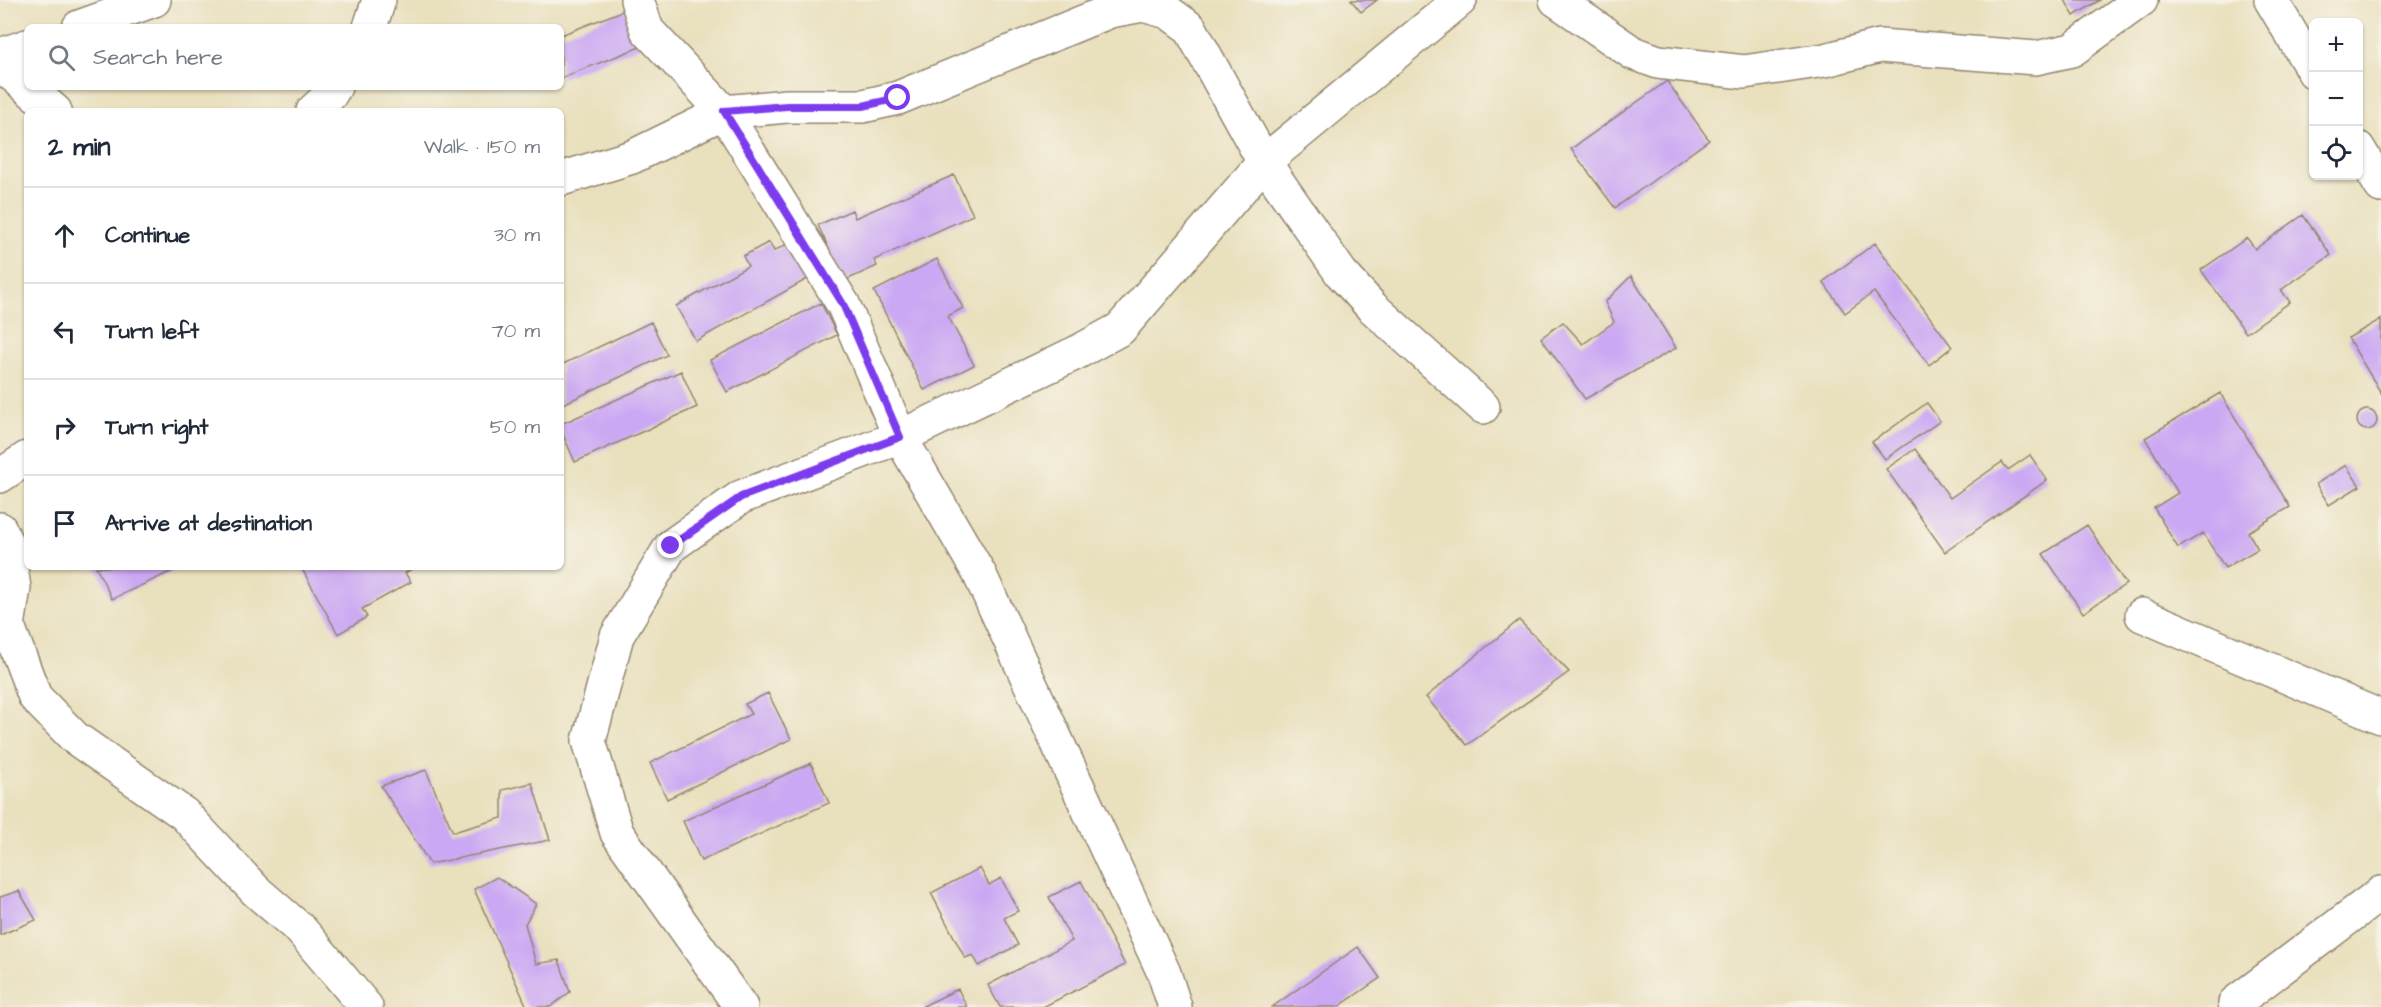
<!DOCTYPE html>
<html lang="en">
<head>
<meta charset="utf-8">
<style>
	:root { --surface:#fff; --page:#f2f2f3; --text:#1f2937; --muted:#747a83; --line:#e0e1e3 }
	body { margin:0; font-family:"Architects Daughter",sans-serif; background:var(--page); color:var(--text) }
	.controls { position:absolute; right:18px; top:18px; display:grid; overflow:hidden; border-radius:9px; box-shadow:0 2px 4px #0004 }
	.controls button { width:54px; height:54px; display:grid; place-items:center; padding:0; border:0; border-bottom:2px solid var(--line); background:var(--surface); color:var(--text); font:30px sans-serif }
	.stop { position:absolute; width:18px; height:18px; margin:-14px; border:4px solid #7c3aed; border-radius:50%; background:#fff }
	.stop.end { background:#7c3aed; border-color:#fff; box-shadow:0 2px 6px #0008 }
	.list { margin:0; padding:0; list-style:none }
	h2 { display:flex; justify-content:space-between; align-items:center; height:78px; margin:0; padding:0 24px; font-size:26px }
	h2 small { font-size:20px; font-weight:400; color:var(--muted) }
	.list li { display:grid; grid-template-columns:39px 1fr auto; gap:18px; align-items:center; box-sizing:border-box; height:96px; padding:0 24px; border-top:2px solid var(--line) }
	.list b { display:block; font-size:22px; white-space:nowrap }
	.list em { font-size:20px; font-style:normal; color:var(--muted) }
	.icon { flex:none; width:33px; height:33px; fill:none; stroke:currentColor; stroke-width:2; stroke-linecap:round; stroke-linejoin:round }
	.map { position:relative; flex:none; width:2381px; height:1007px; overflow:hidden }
	.search { position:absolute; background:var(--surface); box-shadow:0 2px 4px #0004; left:24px; top:24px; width:540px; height:66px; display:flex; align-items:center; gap:15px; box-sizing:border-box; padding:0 21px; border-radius:9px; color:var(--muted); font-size:22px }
	.panel { position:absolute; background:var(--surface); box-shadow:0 2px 4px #0004; left:24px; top:108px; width:540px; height:462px; border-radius:9px }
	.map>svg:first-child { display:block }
	.building { fill:#cba8f3 }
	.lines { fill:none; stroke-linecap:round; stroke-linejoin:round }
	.minor-casing { stroke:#92856e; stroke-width:36 }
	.minor { stroke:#fff; stroke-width:33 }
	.route { stroke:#7c3aed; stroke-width:8 }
</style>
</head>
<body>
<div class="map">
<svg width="2381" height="1007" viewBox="0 0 2381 1007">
	<rect width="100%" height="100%" fill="#f7f3e8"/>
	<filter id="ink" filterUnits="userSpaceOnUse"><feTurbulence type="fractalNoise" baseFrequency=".0167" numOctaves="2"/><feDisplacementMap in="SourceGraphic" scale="12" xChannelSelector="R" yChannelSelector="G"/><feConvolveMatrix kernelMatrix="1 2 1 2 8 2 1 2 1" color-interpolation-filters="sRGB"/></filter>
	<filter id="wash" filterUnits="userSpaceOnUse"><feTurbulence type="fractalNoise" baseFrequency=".008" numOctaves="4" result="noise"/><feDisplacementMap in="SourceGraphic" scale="24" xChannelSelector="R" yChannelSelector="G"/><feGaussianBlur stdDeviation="1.35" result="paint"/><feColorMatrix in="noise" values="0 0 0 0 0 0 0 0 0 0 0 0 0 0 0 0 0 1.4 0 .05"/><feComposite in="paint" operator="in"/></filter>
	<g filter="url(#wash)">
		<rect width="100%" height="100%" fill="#e9e0bd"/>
		<g id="blocks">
			<path class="building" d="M1351,0H1377L1361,12Z
				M2065,0H2100L2074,16Z
				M625,10L640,47L561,78V35Z
				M1667,81L1709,140L1615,208L1571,149Z
				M954,175L973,215L874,260L877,266L844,281L818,225L852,210L855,218Z
				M2303,215L2331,255L2281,290L2290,302L2246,333L2201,270L2247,238L2255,249Z
				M769,242L774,251L791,242L811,277L696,341L676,306L748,266L743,256Z
				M1875,243L1952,347L1929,365L1874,292L1845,313L1823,282Z
				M937,259L963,308L948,316L974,365L924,390L874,291Z
				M1631,276L1676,348L1585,399L1541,338L1563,322L1583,344L1614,322L1605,302Z
				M821,303L837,335L727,392L710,360Z
				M2381,319V393L2348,338Z
				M651,322L667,355L561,405V365Z
				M681,371L697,407L575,462L561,430V424Z
				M2220,393L2290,507L2248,532L2258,549L2225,568L2203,533L2178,548L2154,508L2178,493L2145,438Z
				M1927,403L1940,421L1885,459L1872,442Z
				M2357 420a10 10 0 1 1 20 0a10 10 0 1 1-20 0Z
				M1915,449L1950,498L2002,462L2008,470L2030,455L2047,480L1945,552L1886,469Z
				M2346,465L2360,486L2329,505L2316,484Z
				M2087,525L2126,584L2083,613L2043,554Z
				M96,567H181L112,599Z
				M301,567H415L405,573L411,582L362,609L367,617L338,634Z
				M1519,620L1569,672L1467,745L1426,697Z
				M768,693L791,739L667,799L650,763L751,714L745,704Z
				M811,763L829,803L701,861L683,821Z
				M426,770L453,832L502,818V790L532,783L550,840L430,864L381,786Z
				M980,868L989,885L1001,878L1018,911L1004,918L1018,945L979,966L973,955L965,958L931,893Z
				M497,877L536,904L525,924L536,964L559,960L570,992L550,1007H527L474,889Z
				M1081,881L1125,965L1043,1007H1000L988,985L1072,941L1049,897Z
				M19,891L36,920L0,935V897Z
				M1358,947L1380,978L1338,1007H1272Z
				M958,989L967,1007H921Z"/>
		</g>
	</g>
	<g filter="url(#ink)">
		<use href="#blocks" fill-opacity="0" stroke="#92856e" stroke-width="1.5"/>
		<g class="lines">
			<g class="minor-casing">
				<path id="minor" d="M637,0L647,30L724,112L843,304L900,437L979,573L1164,973L1175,1007
					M1556,0L1633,53L1658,62L1744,72L1825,60L1880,46L2036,58L2072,50L2141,0
					M2271,0L2314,72
					M79,27L154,0
					M370,27L379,0
					M0,55L27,46
					M0,64L55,111
					M313,111L330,95L335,87
					M2358,148L2381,186
					M561,179L632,157L724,112L787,106H863L898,98L1110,11L1143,5L1168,12L1190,28L1264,162L1341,273L1372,307L1483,407
					M0,476L27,458
					M0,529L8,547L14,588L8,626L35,697L75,738L184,814L256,891L301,930L366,1007
					M2142,615L2381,717
					M2235,1003L2381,893
					M741,1007L617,833L589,741L617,636L671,546L741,497L900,437L1076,353L1120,329L1264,162L1460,0"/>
			</g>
			<use href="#minor" class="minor"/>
		</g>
	</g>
	<g class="lines" filter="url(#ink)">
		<path class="route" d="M671,546L741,497L900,437L843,304L724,111L787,106H863L898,98"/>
	</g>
</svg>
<div class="controls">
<button>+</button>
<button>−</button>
<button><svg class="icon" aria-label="locate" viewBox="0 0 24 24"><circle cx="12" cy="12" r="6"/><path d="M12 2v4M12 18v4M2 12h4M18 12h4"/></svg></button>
</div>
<div class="stop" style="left:898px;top:98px"></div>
<div class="stop end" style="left:671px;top:546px"></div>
<div class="search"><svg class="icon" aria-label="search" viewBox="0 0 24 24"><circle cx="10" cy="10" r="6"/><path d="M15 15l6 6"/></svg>Search here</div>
<section class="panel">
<h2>2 min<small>Walk · 150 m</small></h2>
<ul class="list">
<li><svg class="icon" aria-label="ahead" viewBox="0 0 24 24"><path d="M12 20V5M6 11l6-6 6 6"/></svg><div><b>Continue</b></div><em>30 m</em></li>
<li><svg class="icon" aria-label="left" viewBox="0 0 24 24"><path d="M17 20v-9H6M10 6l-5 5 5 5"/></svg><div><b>Turn left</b></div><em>70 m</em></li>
<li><svg class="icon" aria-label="right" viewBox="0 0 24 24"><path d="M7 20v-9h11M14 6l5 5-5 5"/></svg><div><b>Turn right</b></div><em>50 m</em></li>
<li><svg class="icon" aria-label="arrive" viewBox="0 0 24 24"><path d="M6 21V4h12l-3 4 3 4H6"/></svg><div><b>Arrive at destination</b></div></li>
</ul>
</section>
</div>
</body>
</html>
